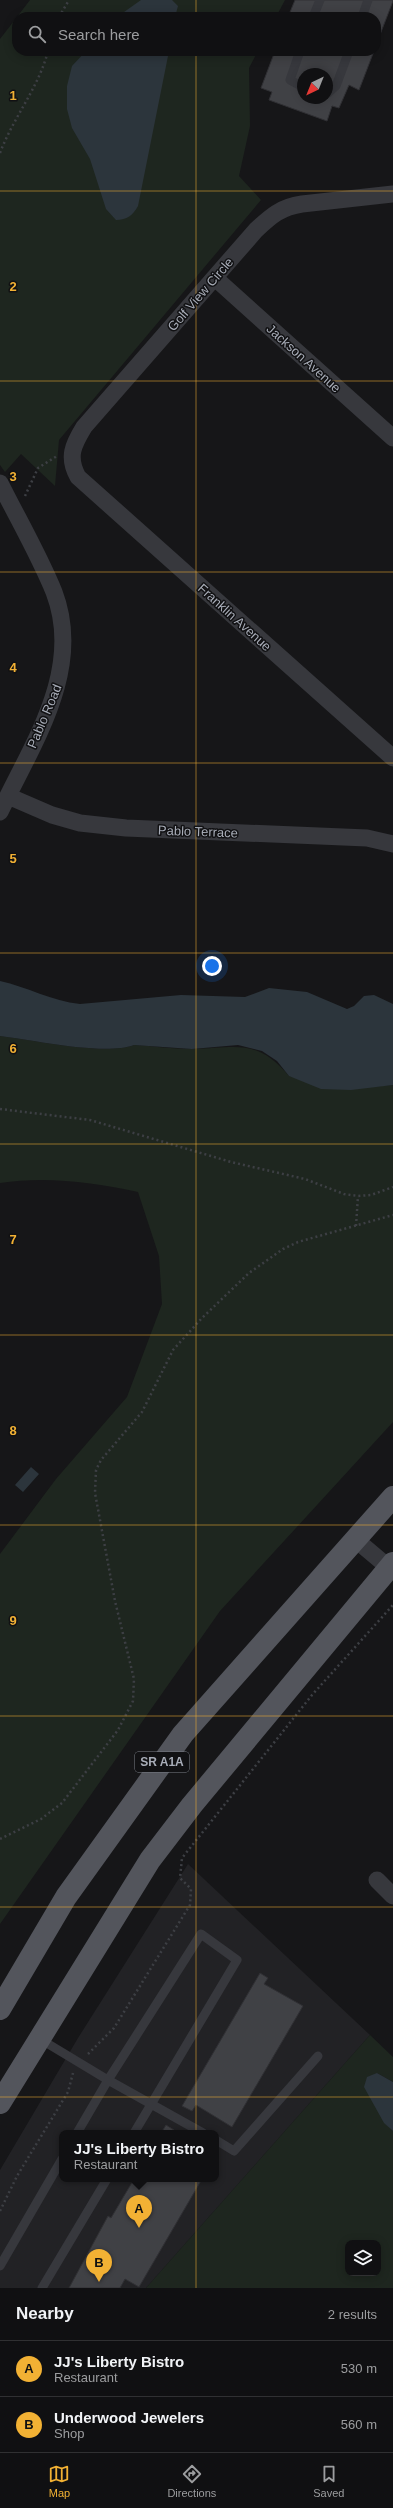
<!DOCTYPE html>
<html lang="en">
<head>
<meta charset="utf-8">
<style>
	:root { --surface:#101012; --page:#19191b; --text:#f1f3f6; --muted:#9c9d9f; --line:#303032; --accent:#f2b134 }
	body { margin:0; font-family:Arial,sans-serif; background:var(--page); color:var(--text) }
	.controls { position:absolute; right:12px; bottom:12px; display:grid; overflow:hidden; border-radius:8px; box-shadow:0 2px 10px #0003 }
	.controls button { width:36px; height:36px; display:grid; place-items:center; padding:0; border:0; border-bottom:1px solid var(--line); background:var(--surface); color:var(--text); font:20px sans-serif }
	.compass { position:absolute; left:297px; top:68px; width:36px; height:36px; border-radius:50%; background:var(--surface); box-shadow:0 2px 10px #0003; rotate:223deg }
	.you { position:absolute; left:212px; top:966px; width:14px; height:14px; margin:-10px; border:3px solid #fff; border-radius:50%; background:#1a73e8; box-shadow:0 0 0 6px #1a73e833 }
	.badge { display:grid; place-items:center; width:26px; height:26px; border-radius:50%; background:var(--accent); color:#111; font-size:13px; font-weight:700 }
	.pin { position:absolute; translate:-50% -33px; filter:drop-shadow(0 1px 2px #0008) }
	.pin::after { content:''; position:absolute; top:21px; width:14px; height:12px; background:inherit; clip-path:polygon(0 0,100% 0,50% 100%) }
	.popup { position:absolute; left:59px; top:2130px; width:160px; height:52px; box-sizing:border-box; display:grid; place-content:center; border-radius:8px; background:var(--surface); filter:drop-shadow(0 1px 3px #0005); font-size:13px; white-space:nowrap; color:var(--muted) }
	.popup b { font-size:15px; color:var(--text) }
	.popup::after { content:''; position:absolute; left:50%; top:100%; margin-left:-8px; border:8px solid transparent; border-top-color:var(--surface) }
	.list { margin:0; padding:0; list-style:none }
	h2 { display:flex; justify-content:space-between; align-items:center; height:52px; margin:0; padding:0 16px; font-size:17px }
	h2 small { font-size:13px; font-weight:400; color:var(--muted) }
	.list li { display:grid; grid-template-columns:26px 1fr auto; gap:12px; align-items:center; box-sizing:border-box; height:56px; padding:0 16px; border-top:1px solid var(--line) }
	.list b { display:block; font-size:15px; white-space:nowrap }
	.list p { margin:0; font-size:13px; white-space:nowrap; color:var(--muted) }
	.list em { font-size:13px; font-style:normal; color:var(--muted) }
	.icon { flex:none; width:22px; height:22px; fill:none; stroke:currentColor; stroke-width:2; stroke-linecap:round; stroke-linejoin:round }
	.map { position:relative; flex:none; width:393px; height:2288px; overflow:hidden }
	.search { position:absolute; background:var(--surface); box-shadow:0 2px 10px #0003; left:12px; right:12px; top:12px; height:44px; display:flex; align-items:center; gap:10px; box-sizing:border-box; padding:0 14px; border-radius:16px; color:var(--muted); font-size:15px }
	.sheet { height:164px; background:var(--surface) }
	nav { display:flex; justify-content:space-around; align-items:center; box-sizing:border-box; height:56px; border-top:1px solid var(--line); background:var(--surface); font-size:11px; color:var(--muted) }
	nav a { display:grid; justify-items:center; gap:2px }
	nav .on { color:var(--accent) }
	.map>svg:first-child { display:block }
	.built { fill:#222225; fill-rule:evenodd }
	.green { fill:#1e261f; fill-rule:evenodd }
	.water { fill:#2c353c }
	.building { fill:#404145; stroke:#303034; fill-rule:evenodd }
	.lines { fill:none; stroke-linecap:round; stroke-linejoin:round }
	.path { stroke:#3d3f44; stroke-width:2.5; stroke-dasharray:2 3; stroke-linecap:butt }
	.service { stroke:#37383d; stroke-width:9 }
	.minor { stroke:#37383d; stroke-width:17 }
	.primary { stroke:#53555c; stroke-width:22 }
	.grid { fill:none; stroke:#f2b134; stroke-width:1; stroke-opacity:0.55 }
	.labels { text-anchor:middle; stroke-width:3; stroke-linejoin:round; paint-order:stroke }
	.shield { fill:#111113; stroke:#7b7e86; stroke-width:1 }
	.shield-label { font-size:12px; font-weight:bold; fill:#a8adb8 }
	.street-label { font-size:13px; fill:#a8adb8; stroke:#111113 }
	.grid-label { font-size:13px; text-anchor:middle; font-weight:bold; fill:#f2b134; stroke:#111113; stroke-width:3; stroke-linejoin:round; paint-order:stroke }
</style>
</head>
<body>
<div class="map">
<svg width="393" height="2288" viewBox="0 0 393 2288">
	<rect width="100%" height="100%" fill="#161618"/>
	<path class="built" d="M188,1864L370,2035L146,2288H0V2170L78,2038ZM62,2133H216V2179H62Z"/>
	<path class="green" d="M30,0H285L276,17H17Z
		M17,17V51H258L249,68L250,126L239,176L261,200L59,440L55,486L21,454L5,472L0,465V39Z
		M0,1036C34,1040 104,1056 134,1045C153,1046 173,1049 192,1049C237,1048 257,1038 289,1076L370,1087L393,1085V1422L220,1611L0,1924V1554L56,1479L127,1397L162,1304L159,1256L138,1192C94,1182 44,1176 0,1183Z
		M370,2035L393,2057V2082L377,2073L384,2122L393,2131V2288H146ZM348,2243H378V2273H348Z"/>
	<path class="water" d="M141,0H172L178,6L175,17H117Z
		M86,51H169L138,206C133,215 127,220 116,220L106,209L90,159L72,128L67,109V86L72,66Z
		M0,981C27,987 52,1001 80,1004L181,995L245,997L269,988L307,992L347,1009L354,1006L364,996L374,995L393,1004V1085L351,1090L321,1089L289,1076L277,1061L262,1051L238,1045L192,1049L134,1045C104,1056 34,1040 0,1036Z
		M31,1467L39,1474L23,1492L15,1485Z
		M377,2073L393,2082V2131L384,2123L364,2087L367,2077Z"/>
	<path class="building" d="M295,0H393V1L376,45V17H288Z
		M275,51H374L359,90L349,85L339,108L332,106L327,121L269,100L272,92L261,88ZM303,74H327V98H303Z
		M260,1973L268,1978L264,1984L303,2006L232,2127L196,2105L192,2111L182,2106Z
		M166,2125L174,2130L172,2133H161Z
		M134,2179H202L139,2287L125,2279L120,2288H69L108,2216L111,2218Z"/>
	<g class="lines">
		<path class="path" d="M59,17L69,0
			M0,153C13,118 39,87 48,51
			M25,496L38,468L57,456
			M0,1109L90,1120L231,1162L305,1179L344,1194L358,1196L371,1195L393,1187
			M356,1226L358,1196
			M0,1839L41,1819L62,1803L118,1730L133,1701L134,1679L115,1601L95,1493L96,1470L101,1460L142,1412L173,1350L202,1318L249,1273L283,1249L298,1242L393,1215
			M88,2054L114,2028L190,1905L191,1889L180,1878L182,1858L312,1695L393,1605
			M0,2211L17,2176L68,2092L73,2073"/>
		<path class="service" d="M313,17L320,0
			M362,17L368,0
			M300,51L290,80L303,87
			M327,94L336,86L349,51
			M40,2039L108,2080L201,1934L237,1960L134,2133
			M77,2133L108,2080L203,2133
			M216,2140L234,2151L318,2056
			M0,2266L62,2159
			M42,2288L107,2179"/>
		<path class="minor" d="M393,194L302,204C281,207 271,216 256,230L84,427C73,445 67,457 78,477L393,758
			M215,278L393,438
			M0,483C18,519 39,555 54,592C84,670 32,744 0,812
			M8,796L52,815L80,823L126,828L367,838L393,844
			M355,1539L393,1571
			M377,1880L393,1896"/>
		<path class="primary" d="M0,2009L66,1897L183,1734L393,1497
			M0,2103L150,1860L192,1805L393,1563"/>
	</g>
	<path class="grid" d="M196,0V17M196,51V2288M0,191H393M0,381H393M0,572H393M0,763H393M0,953H393M0,1144H393M0,1335H393M0,1525H393M0,1716H393M0,1907H393M0,2097H393"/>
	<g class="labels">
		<rect class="shield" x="135" y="1752" width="54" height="20" rx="3"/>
		<g class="shield-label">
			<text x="162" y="1766">SR A1A</text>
		</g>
		<g class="street-label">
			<text transform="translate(200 294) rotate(-49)" y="5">Golf View Circle</text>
			<text transform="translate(304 358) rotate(42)" y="5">Jackson Avenue</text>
			<text transform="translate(235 617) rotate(42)" y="5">Franklin Avenue</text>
			<text transform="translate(44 716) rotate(-67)" y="5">Pablo Road</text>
			<text transform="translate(198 831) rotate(2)" y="5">Pablo Terrace</text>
		</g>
	</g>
	<g class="grid-label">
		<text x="13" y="100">1</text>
		<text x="13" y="291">2</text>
		<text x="13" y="481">3</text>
		<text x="13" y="672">4</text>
		<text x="13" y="863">5</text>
		<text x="13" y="1053">6</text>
		<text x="13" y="1244">7</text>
		<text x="13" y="1435">8</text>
		<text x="13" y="1625">9</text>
	</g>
</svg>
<div class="controls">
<button><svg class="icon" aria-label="layers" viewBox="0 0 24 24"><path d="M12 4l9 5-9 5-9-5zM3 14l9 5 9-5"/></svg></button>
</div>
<svg class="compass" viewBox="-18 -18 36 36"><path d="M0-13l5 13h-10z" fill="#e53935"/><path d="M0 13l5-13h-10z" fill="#9c9d9f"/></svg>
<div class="you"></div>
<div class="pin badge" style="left:139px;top:2228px">A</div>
<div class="popup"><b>JJ's Liberty Bistro</b>Restaurant</div>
<div class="pin badge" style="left:99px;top:2282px">B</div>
<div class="search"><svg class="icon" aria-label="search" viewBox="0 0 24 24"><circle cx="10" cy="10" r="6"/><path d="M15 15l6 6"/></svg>Search here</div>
</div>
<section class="sheet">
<h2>Nearby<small>2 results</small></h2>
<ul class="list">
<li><span class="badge">A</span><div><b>JJ's Liberty Bistro</b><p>Restaurant</p></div><em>530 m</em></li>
<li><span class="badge">B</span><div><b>Underwood Jewelers</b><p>Shop</p></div><em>560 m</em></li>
</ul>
</section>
<nav>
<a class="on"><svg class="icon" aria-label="map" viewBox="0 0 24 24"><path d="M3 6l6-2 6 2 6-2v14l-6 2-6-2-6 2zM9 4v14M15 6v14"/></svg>Map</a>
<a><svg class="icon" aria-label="directions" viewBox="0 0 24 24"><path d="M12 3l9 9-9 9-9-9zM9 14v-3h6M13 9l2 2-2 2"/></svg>Directions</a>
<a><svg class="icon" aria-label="saved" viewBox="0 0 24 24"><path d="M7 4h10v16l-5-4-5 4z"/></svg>Saved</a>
</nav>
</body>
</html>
